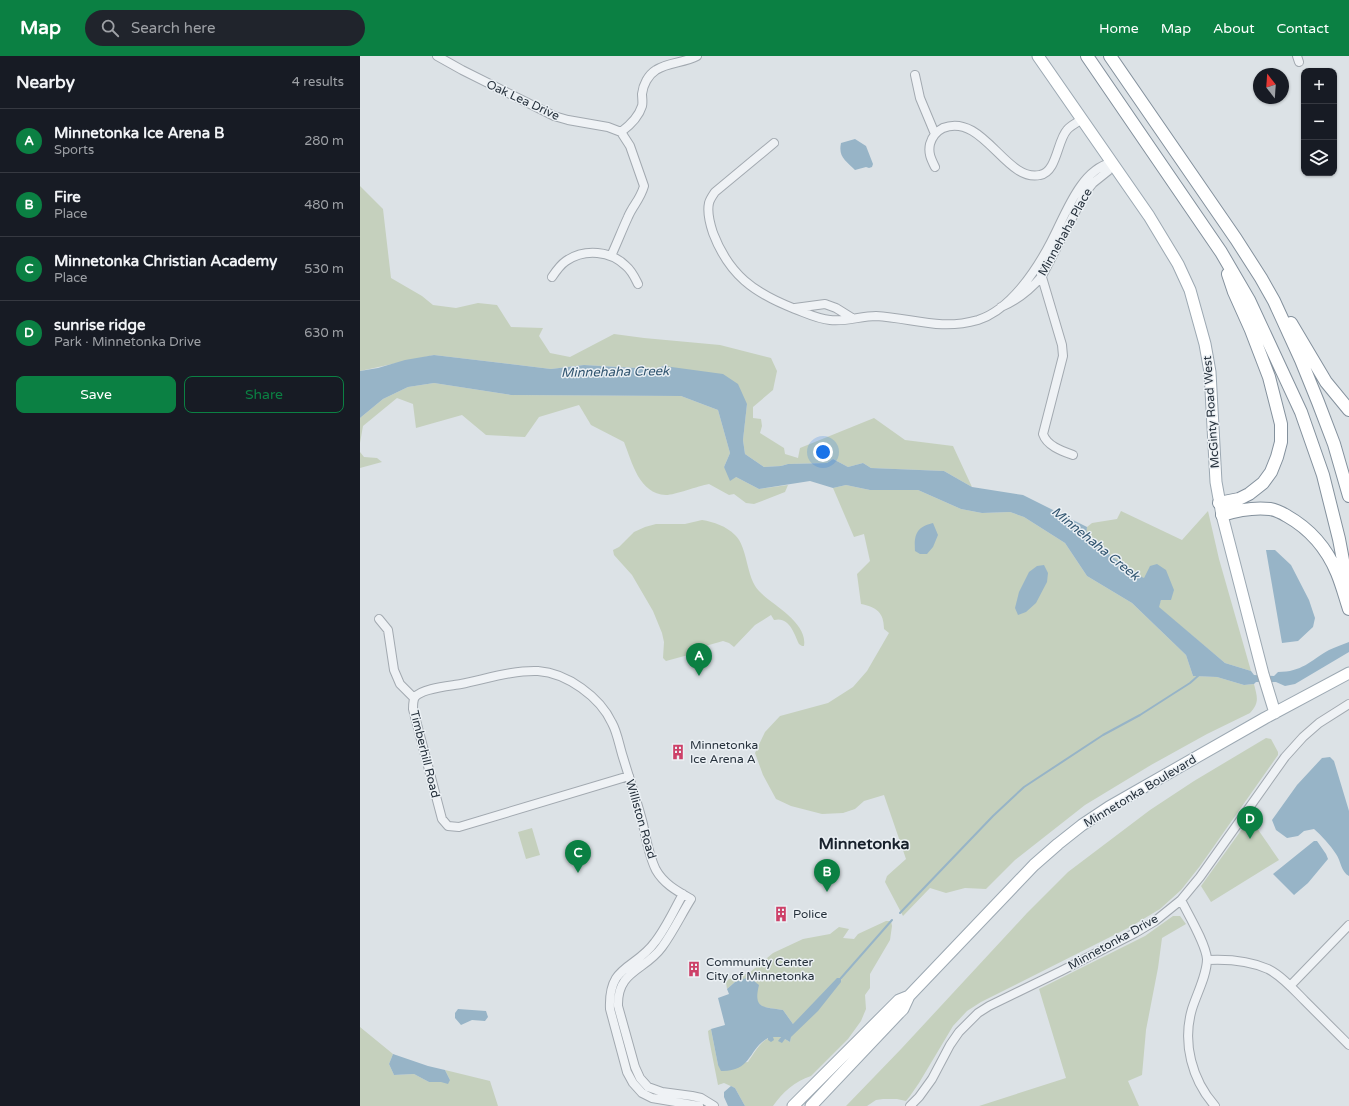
<!DOCTYPE html>
<html lang="en">
<head>
<meta charset="utf-8">
<style>
	:root { --surface:#171b24; --page:#20242c; --text:#f1f3f6; --muted:#9ea1a6; --line:#363941; --accent:#0b8043 }
	body { margin:0; font-family:"Varela Round",sans-serif; background:var(--page); color:var(--text) }
	.controls { position:absolute; right:12px; top:12px; display:grid; overflow:hidden; border-radius:8px; box-shadow:0 1px 3px #0004 }
	.controls button { width:36px; height:36px; display:grid; place-items:center; padding:0; border:0; border-bottom:1px solid var(--line); background:var(--surface); color:var(--text); font:20px sans-serif }
	.compass { position:absolute; left:893px; top:12px; width:36px; height:36px; border-radius:50%; background:var(--surface); box-shadow:0 1px 3px #0004; rotate:343deg }
	.you { position:absolute; left:463px; top:396px; width:14px; height:14px; margin:-10px; border:3px solid #fff; border-radius:50%; background:#1a73e8; box-shadow:0 0 0 6px #1a73e833 }
	.badge { display:grid; place-items:center; width:26px; height:26px; border-radius:50%; background:var(--accent); color:#fff; font-size:13px; font-weight:700 }
	.pin { position:absolute; translate:-50% -33px; filter:drop-shadow(0 1px 2px #0008) }
	.pin::after { content:''; position:absolute; top:21px; width:14px; height:12px; background:inherit; clip-path:polygon(0 0,100% 0,50% 100%) }
	.list { margin:0; padding:0; list-style:none }
	h2 { display:flex; justify-content:space-between; align-items:center; height:52px; margin:0; padding:0 16px; font-size:17px }
	h2 small { font-size:13px; font-weight:400; color:var(--muted) }
	.list li { display:grid; grid-template-columns:26px 1fr auto; gap:12px; align-items:center; box-sizing:border-box; height:64px; padding:0 16px; border-top:1px solid var(--line) }
	.list b { display:block; font-size:15px; white-space:nowrap }
	.list p { margin:0; font-size:13px; white-space:nowrap; color:var(--muted) }
	.list em { font-size:13px; font-style:normal; color:var(--muted) }
	.actions { display:flex; gap:8px; padding:12px 16px }
	.actions a { flex:1; padding:9px 0; border:1px solid var(--accent); border-radius:8px; text-align:center; font-size:14px; color:var(--accent) }
	.actions .main { background:var(--accent); color:#fff }
	.icon { flex:none; width:22px; height:22px; fill:none; stroke:currentColor; stroke-width:2; stroke-linecap:round; stroke-linejoin:round }
	.map { position:relative; flex:none; width:989px; height:1050px; overflow:hidden }
	header { display:flex; align-items:center; gap:24px; box-sizing:border-box; height:56px; padding:0 20px; background:var(--accent); color:#fff }
	header strong { font-size:19px }
	nav { display:flex; gap:22px; margin-inline-start:auto; font-size:14px }
	.search { width:280px; height:36px; background:var(--page); display:flex; align-items:center; gap:10px; box-sizing:border-box; padding:0 14px; border-radius:22px; color:var(--muted); font-size:15px }
	main { display:flex }
	aside { flex:1; background:var(--surface) }
	.map>svg:first-child { display:block }
	.green { fill:#c5d0bd }
	.water { fill:#97b4c7 }
	.lines { fill:none; stroke-linecap:round; stroke-linejoin:round }
	.stream { stroke:#97b4c7; stroke-width:2 }
	.minor-casing { stroke:#a2a9b0; stroke-width:10 }
	.major-casing { stroke:#9ca8b2; stroke-width:13 }
	.highway-casing { stroke:#84919d; stroke-width:14 }
	.minor { stroke:#eff2f5; stroke-width:8 }
	.major { stroke:#fff; stroke-width:11 }
	.highway { stroke:#fff; stroke-width:12 }
	.labels { text-anchor:middle; stroke-width:3; stroke-linejoin:round; paint-order:stroke }
	.street-label { font-size:12px; fill:#26313c; stroke:#ebf0f4 }
	.poi-label { font-size:12px; fill:#26313c; stroke:#ebf0f4; text-anchor:start }
	.water-label { font-size:13px; font-style:italic; fill:#315570; stroke:#ebf0f4 }
	.district-label { font-size:16px; font-weight:bold; fill:#19222d; stroke:#ebf0f4 }
</style>
</head>
<body>
<header>
<strong>Map</strong>
<div class="search"><svg class="icon" aria-label="search" viewBox="0 0 24 24"><circle cx="10" cy="10" r="6"/><path d="M15 15l6 6"/></svg>Search here</div>
<nav><a>Home</a><a>Map</a><a>About</a><a>Contact</a></nav>
</header>
<main>
<aside>
<h2>Nearby<small>4 results</small></h2>
<ul class="list">
<li><span class="badge">A</span><div><b>Minnetonka Ice Arena B</b><p>Sports</p></div><em>280 m</em></li>
<li><span class="badge">B</span><div><b>Fire</b><p>Place</p></div><em>480 m</em></li>
<li><span class="badge">C</span><div><b>Minnetonka Christian Academy</b><p>Place</p></div><em>530 m</em></li>
<li><span class="badge">D</span><div><b>sunrise ridge</b><p>Park · Minnetonka Drive</p></div><em>630 m</em></li>
</ul>
<div class="actions"><a class="main">Save</a><a>Share</a></div>
</aside>
<div class="map">
<svg width="989" height="1050" viewBox="0 0 989 1050">
	<rect width="100%" height="100%" fill="#dce2e6"/>
	<path class="green" d="M0,130L23,153L31,222L62,240L73,249L96,252L118,247L137,249L151,271L183,272L179,280L190,297L210,301L254,278L284,282L360,289L411,302L417,315L413,334L393,351V362L401,363L402,370L400,377L424,392L425,398L438,402L440,392L514,362L545,384L593,390L612,431L584,415L511,412L503,407L488,411L473,403L467,407L428,408L421,410L404,411L385,398L383,384L387,348L304,310L293,313L224,309L191,313L74,299L0,315Z
		M74,327L151,339L321,340L358,354L370,397L364,411L376,421L399,433L428,429L425,436L394,448L386,447L374,438L369,439L349,428C338,430 315,439 306,439C279,438 272,406 264,386L231,369L219,349L179,361L165,381L126,379L102,359L56,372L53,348L37,342L3,370L0,387V362L23,343L48,331Z
		M0,396L4,401L17,402L22,406L0,412Z
		M486,429L510,434H558L601,453L622,457L650,456L664,461L705,487L727,520L772,547L826,599L833,620L857,621L884,629L894,628C897,641 900,646 890,657L847,678L791,709L725,749L655,804L626,833L605,832L586,837L570,832L543,860L525,826L527,820L546,803L524,739L504,745L495,753L483,757L462,758L431,750L416,743L403,719L395,697L405,676L420,660L468,647L493,631L507,615L529,577L524,573C524,556 516,551 501,548L497,518L510,505L504,478L494,481L473,432Z
		M761,455L822,484L848,455L859,503L891,615L865,607L798,551L801,544L785,523L772,516L725,480L727,471L732,467L757,463Z
		M342,464C354,466 366,470 375,479C388,491 386,522 399,535C412,549 448,566 444,590H442L439,588C434,577 429,560 414,564L411,559L395,569L374,591L369,587L363,585L342,591L343,595L306,605L303,602L304,586L302,577L293,555L272,519L254,499L253,494L259,491L274,476L285,471L296,468H325Z
		M906,682L911,683L918,696V699L840,810L821,834L800,853L770,871L621,946L607,955L593,970L559,1027L550,1040L546,1045L537,1043H523L516,1044L507,1050H486L542,992L667,857L708,816L790,754L834,725Z
		M890,762L919,804L851,846L841,830Z
		M172,772L180,799L166,803L158,776Z
		M813,860H820L826,868L802,882L798,912L786,974L782,1019L768,1025L779,1050H619L706,1022L679,933L785,880Z
		M526,865H531L532,870L530,884L510,918V932L505,939L506,953L501,965L488,983L451,1020C435,1025 422,1037 413,1050H385L375,1032L364,1027L358,1029L349,983L348,975L351,973L358,1009L388,1006C399,990 408,971 430,986L433,968L423,954L403,951L398,947L396,941L375,926L367,933L366,926L369,923L389,917L413,897L443,883L470,878L479,871L489,873L483,882L494,883L498,878Z
		M0,971L33,998L29,1008L34,1019L54,1018L69,1026H81L90,1024L85,1014L130,1025L138,1050H0Z"/>
	<path class="water" d="M495,83L506,90L513,108L512,111L509,112L506,111L495,114C486,105 478,101 481,87Z
		M74,299L191,313L224,309L293,313L304,310L363,318L378,328L387,348L383,384L385,398L404,411L421,410L428,408L467,407L473,403L488,411L503,407L511,412L584,415L612,431L663,439L727,471L726,480L772,516L784,522L790,510L797,508L806,514L814,534L811,544H801L799,551L865,607L891,615L894,619L914,620L918,616C942,616 950,605 969,594C975,591 982,589 989,586V596L935,628L925,630L916,626H896L894,628L884,629L857,621L833,620L826,599L772,547L727,520L705,487L664,461L650,456L622,457L601,453L558,434H510L486,429L473,432L450,425L399,433L376,421L370,425L364,411L370,397L358,354L321,340L151,339L74,327L48,331L23,343L0,362V315L18,312L45,304Z
		M573,467L578,479L573,491L567,498H560L555,495C554,479 556,471 573,467Z
		M906,494H915L931,509L949,544L955,562L953,571L938,585L922,587Z
		M684,509L688,517L687,526L676,547L666,556L658,559L655,552L659,536L669,516L677,510Z
		M970,701L974,705L989,755V820C981,816 981,805 976,798C971,790 961,779 954,773L944,775L938,780L927,782L916,774L912,764L937,729L962,702Z
		M954,785H957L966,798L968,803L948,827L934,839L913,818Z
		M389,921L399,929C393,953 403,951 423,954L433,968L477,922H481V926L458,955L431,981L430,986L425,983L422,987L418,985L421,981H413L414,984L411,986L408,984V982C388,993 392,1016 361,1015L358,1009L351,973L365,969L358,942L369,938L367,933L375,926Z
		M98,953L126,955L128,961L125,965L112,964L101,969L95,962V957Z
		M33,998L68,1010L85,1014L90,1024L88,1028L81,1026H69L54,1018L34,1019L29,1008Z
		M371,1030L375,1032L385,1050H368L364,1041V1036Z"/>
	<g class="lines">
		<path class="stream" d="M540,857L633,760L664,731L743,679L780,659L830,627L839,619
			M481,922L532,864"/>
		<g class="minor-casing">
			<path id="minor" d="M77,0L102,14L194,60L208,64L248,71L261,76L270,90L284,130C280,144 273,149 268,161C262,174 257,187 251,200
				M937,0L939,6
				M555,19L560,42L575,78
				M261,76C269,70 279,60 282,50C283,47 282,41 282,38C283,29 288,19 296,14C308,6 324,7 337,0
				M414,87L355,136C353,139 350,143 349,147C347,156 350,168 353,177C369,219 394,237 435,253C446,257 458,263 470,264C485,266 501,260 516,260C553,262 579,275 618,264C650,254 676,215 691,186C705,160 720,114 751,107L748,115L733,127L725,137L682,220C670,234 658,244 641,251
				M575,111C571,103 568,97 570,88C572,81 577,75 583,72C623,56 646,127 680,119C697,116 697,85 707,74C711,69 717,67 722,63
				M681,218L702,289L703,300L683,378C687,390 702,395 713,399
				M192,221C196,215 200,209 206,205C225,192 251,195 266,210C272,215 275,222 278,228
				M435,252L465,248L476,252L492,262
				M19,563L28,574L34,614L40,628L54,642
				M269,720L99,771L88,770L82,763L53,653C53,649 53,644 55,641C62,632 90,630 101,628C126,623 153,614 178,615C207,617 240,641 252,667C257,676 259,688 262,698C269,721 277,745 283,768C286,783 289,800 296,814C304,828 317,835 331,843C321,859 313,876 302,891C285,915 257,914 258,950L275,1011L280,1022L288,1031L302,1036L332,1040L341,1042L354,1050
				M323,838C314,854 306,872 295,886C275,914 248,908 250,953L267,1016L273,1027L282,1037L292,1042L339,1050
				M821,844C828,858 846,888 847,903C847,919 837,937 832,953C822,987 832,1024 855,1050
				M847,904C866,903 890,905 908,913C922,920 934,934 945,945C960,960 974,974 989,989
				M930,930L989,869
				M550,1050L559,1041L572,1023L590,989L599,976L618,957L629,950L701,915L775,877L795,865L821,844L840,821L925,701L943,681L959,667L989,648"/>
		</g>
		<g class="major-casing">
			<path id="major" d="M678,0L789,160L818,208L830,234L845,288L850,316L856,426L862,459L903,618L915,657
				M433,1050L539,944L549,940
				M451,1050L539,957L543,953L549,940L674,809L698,788L722,769L749,751L777,735L905,662L989,617"/>
		</g>
		<g class="highway-casing">
			<path id="highway" d="M727,0L861,196L889,244L941,356L963,419L979,483L989,536
				M750,0L876,183L901,222L914,245L941,304L958,346L974,388L989,440
				M931,267L966,326L989,354
				M859,447L879,443L889,438L903,427L911,416L917,401L921,386V368L909,321L891,274L874,236L868,218
				M862,459C878,454 893,451 910,453C916,454 922,457 927,460C950,473 967,493 977,517C982,529 985,541 989,553"/>
		</g>
		<use href="#minor" class="minor"/>
		<use href="#major" class="major"/>
		<use href="#highway" class="highway"/>
	</g>
	<defs>
		<g id="building-bare" transform="scale(1.2)"><path d="M-4-6H4V6H1V3H-1V6H-4ZM-2.5-4.3h1.7v1.8h-1.7ZM.8-4.3h1.7v1.8H.8ZM-2.5-1h1.7V.8h-1.7ZM.8-1h1.7V.8H.8Z" fill="#cd4068" stroke="#ebf0f4" stroke-width="2.5" paint-order="stroke"/></g>
	</defs>
	<g fill-rule="evenodd">
		<use href="#building-bare" x="318" y="696"/>
		<use href="#building-bare" x="421" y="858"/>
		<use href="#building-bare" x="334" y="913"/>
	</g>
	<g class="labels">
		<g class="street-label">
			<text transform="translate(163 44) rotate(25)" y="4">Oak Lea Drive</text>
			<text transform="translate(705 176) rotate(-61)" y="4">Minnehaha Place</text>
			<text transform="translate(851 356) rotate(-94)" y="4">McGinty Road West</text>
			<text transform="translate(65 698) rotate(76)" y="4">Timberhill Road</text>
			<text transform="translate(780 735) rotate(-31)" y="4">Minnetonka Boulevard</text>
			<text transform="translate(281 763) rotate(74)" y="4">Williston Road</text>
			<text transform="translate(753 886) rotate(-29)" y="4">Minnetonka Drive</text>
		</g>
		<g class="poi-label">
			<text x="330" y="693">Minnetonka<tspan x="330" dy="14">Ice Arena A</tspan></text>
			<text x="433" y="862">Police</text>
			<text x="346" y="910">Community Center<tspan x="346" dy="14">City of Minnetonka</tspan></text>
		</g>
		<g class="water-label">
			<text transform="translate(255 315) rotate(-1)" y="5">Minnehaha Creek</text>
			<text transform="translate(736 487) rotate(39)" y="5">Minnehaha Creek</text>
		</g>
		<g class="district-label">
			<text x="504" y="793">Minnetonka</text>
		</g>
	</g>
</svg>
<div class="controls">
<button>+</button>
<button>−</button>
<button><svg class="icon" aria-label="layers" viewBox="0 0 24 24"><path d="M12 4l9 5-9 5-9-5zM3 14l9 5 9-5"/></svg></button>
</div>
<svg class="compass" viewBox="-18 -18 36 36"><path d="M0-13l5 13h-10z" fill="#e53935"/><path d="M0 13l5-13h-10z" fill="#9ea1a6"/></svg>
<div class="you"></div>
<div class="pin badge" style="left:339px;top:620px">A</div>
<div class="pin badge" style="left:467px;top:836px">B</div>
<div class="pin badge" style="left:218px;top:817px">C</div>
<div class="pin badge" style="left:890px;top:783px">D</div>
</div>
</main>
</body>
</html>
